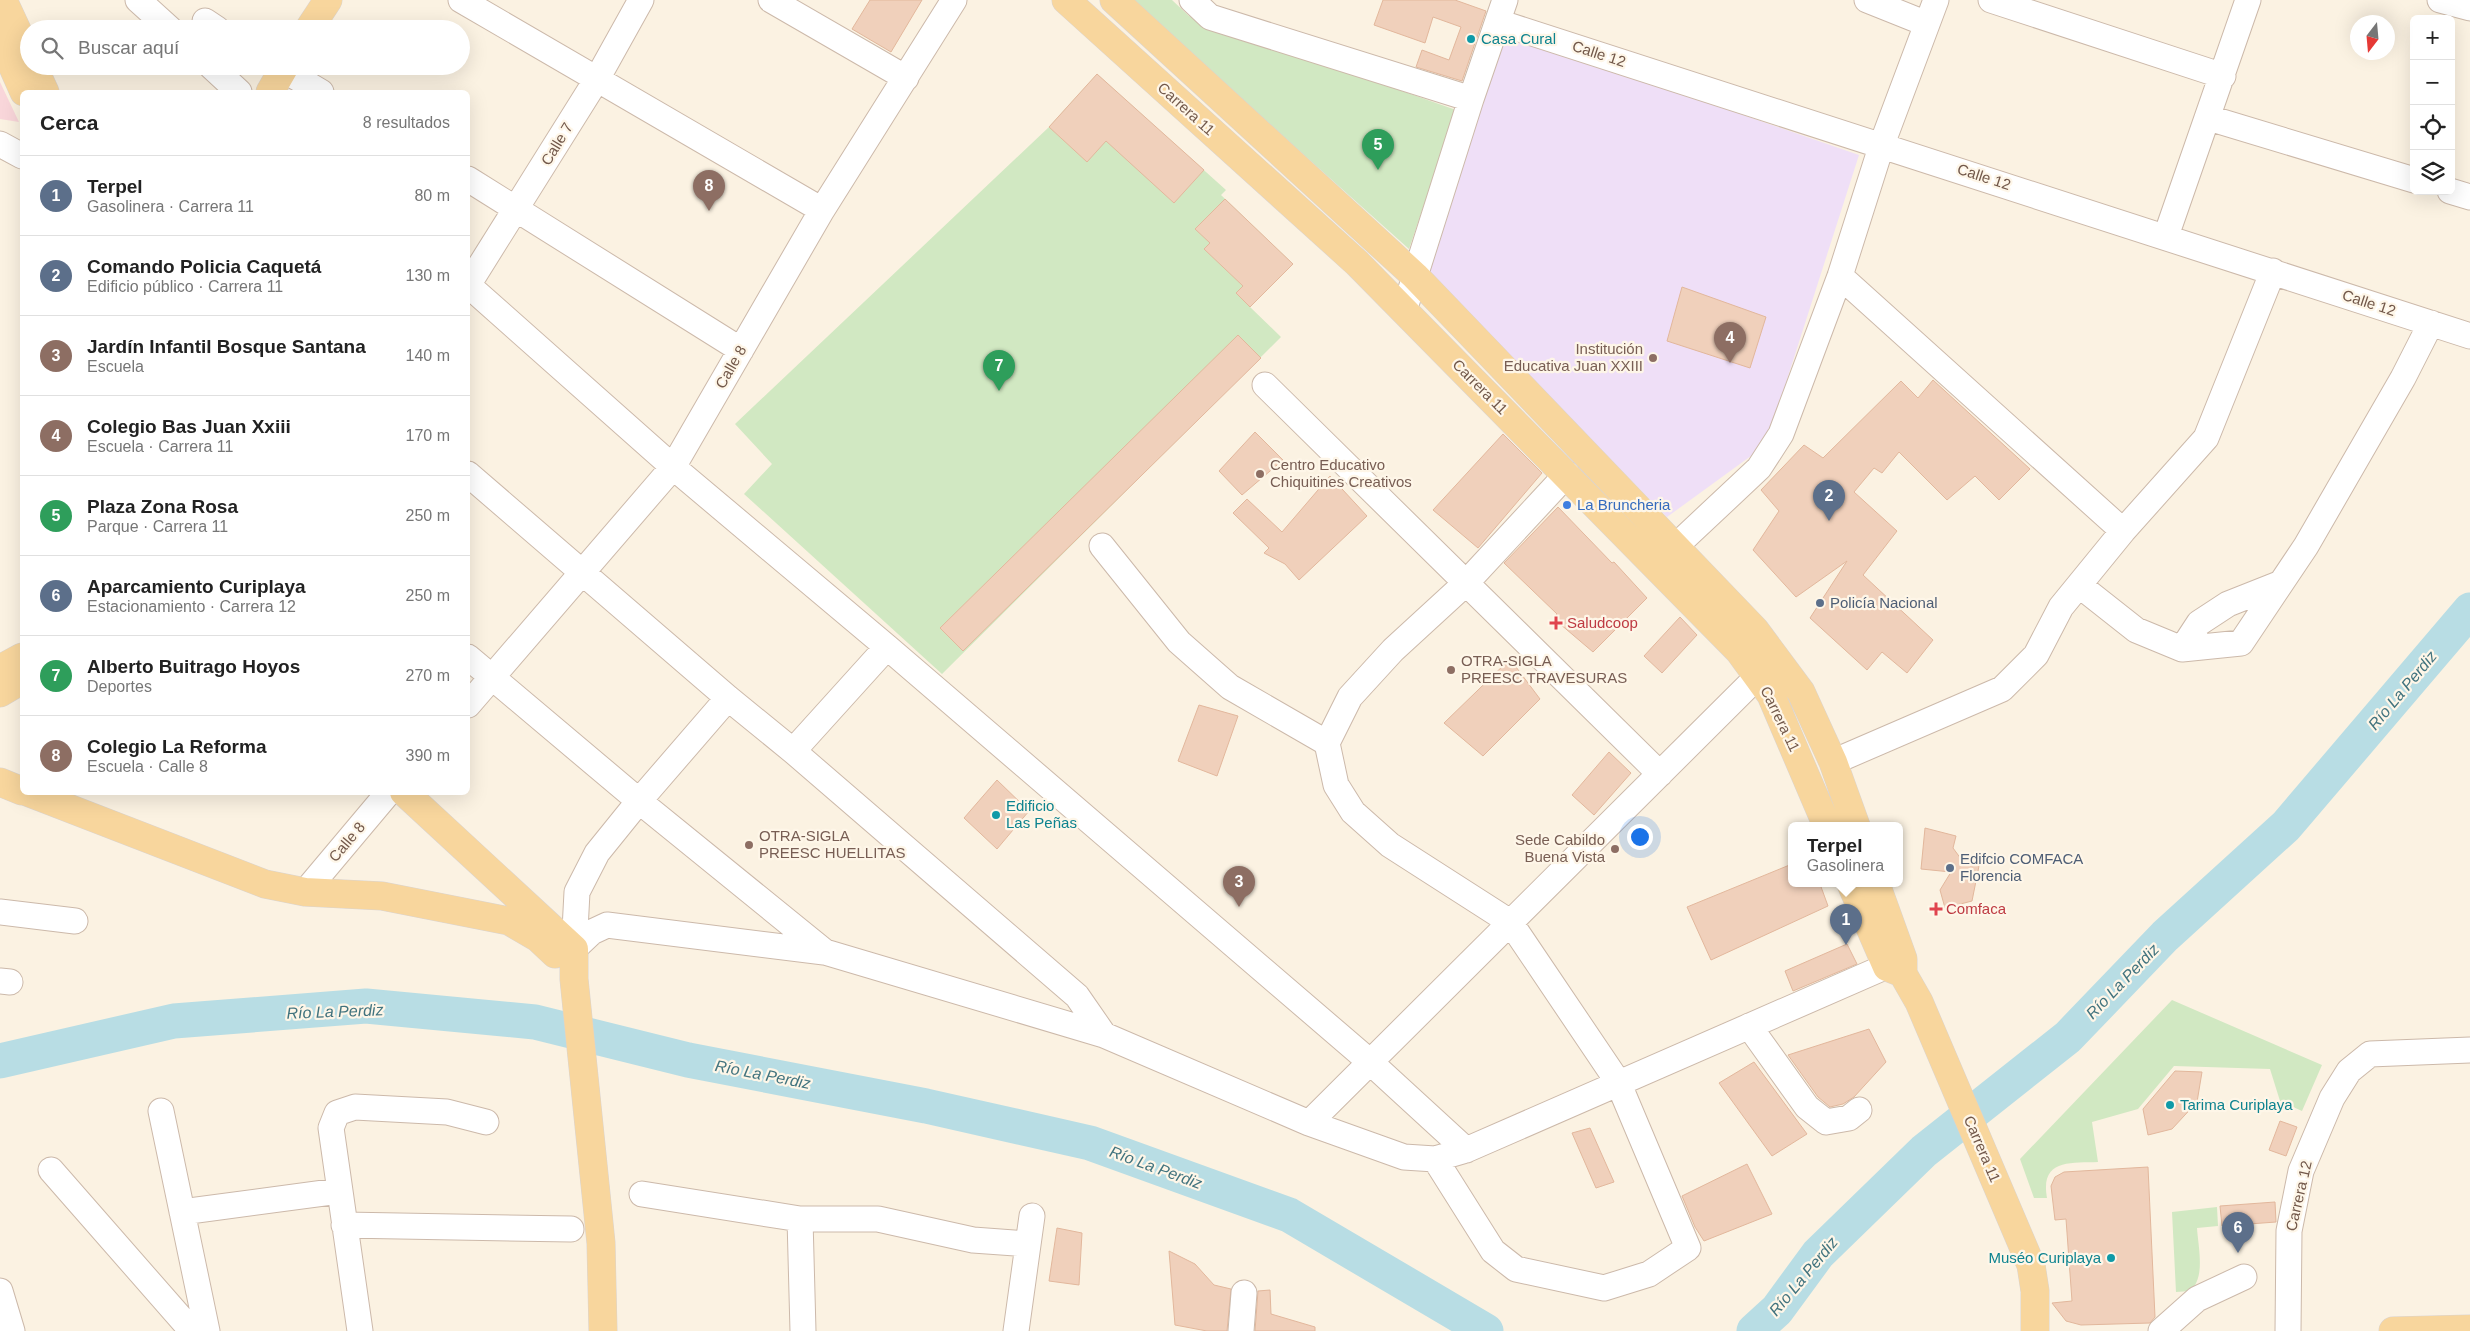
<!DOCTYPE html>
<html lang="es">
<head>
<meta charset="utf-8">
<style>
	:root { --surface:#fff; --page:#f2f2f2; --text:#222; --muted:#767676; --line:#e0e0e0; --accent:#1a73e8 }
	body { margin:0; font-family:Helvetica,sans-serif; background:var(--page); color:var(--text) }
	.controls { position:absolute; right:15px; top:15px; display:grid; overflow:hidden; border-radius:8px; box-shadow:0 5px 20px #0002 }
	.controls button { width:45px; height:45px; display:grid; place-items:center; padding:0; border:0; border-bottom:1px solid var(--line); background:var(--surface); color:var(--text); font:25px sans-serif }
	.compass { position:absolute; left:2350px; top:15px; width:45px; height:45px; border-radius:50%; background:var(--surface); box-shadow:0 5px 20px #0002; rotate:196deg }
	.you { position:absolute; left:1639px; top:836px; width:18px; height:18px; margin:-12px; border:4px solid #fff; border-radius:50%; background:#1a73e8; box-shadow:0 0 0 8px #1a73e833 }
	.badge { display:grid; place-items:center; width:32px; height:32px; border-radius:50%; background:var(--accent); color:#fff; font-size:16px; font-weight:700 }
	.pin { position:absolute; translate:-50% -41px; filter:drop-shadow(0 1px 2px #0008) }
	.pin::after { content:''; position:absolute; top:26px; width:18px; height:15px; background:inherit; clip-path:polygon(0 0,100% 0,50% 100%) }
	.popup { position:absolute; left:1788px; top:822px; width:115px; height:65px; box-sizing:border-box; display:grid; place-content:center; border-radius:8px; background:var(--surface); filter:drop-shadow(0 1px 4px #0005); font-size:16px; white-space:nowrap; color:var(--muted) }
	.popup b { font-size:19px; color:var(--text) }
	.popup::after { content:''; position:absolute; left:50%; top:100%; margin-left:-10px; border:10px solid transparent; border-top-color:var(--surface) }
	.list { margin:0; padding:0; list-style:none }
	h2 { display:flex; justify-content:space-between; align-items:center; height:65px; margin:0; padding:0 20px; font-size:21px }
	h2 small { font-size:16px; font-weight:400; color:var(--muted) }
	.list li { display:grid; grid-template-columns:32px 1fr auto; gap:15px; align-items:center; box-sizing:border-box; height:80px; padding:0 20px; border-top:1px solid var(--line) }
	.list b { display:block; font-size:19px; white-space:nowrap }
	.list p { margin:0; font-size:16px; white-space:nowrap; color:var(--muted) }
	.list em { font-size:16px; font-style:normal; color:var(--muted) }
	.icon { flex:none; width:28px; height:28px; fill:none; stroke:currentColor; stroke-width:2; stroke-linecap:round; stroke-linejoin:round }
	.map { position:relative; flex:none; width:2470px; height:1331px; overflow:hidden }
	.search { position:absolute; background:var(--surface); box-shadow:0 5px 20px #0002; left:20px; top:20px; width:450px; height:55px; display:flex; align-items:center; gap:12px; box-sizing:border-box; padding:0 18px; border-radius:28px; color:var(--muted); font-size:19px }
	.panel { position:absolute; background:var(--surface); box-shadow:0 5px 20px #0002; left:20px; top:90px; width:450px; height:705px; border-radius:8px }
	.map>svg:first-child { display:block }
	.education { fill:#efdff7 }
	.medical { fill:#f9d6da }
	.green { fill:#d1e8c2 }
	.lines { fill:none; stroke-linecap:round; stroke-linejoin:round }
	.river { stroke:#b8dde4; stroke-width:35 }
	.building { fill:#f0d0bb; stroke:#e2b79c }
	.minor-casing { stroke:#ccb9aa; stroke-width:27 }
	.major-casing { stroke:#dad4d0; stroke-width:29 }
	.minor { stroke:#fff; stroke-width:25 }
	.major { stroke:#f8d69d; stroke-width:28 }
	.culture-dot { fill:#0f9aa8; stroke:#fef6e8; stroke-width:2 }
	.education-dot { fill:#8d6e63; stroke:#fef6e8; stroke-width:2 }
	.shop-dot { fill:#3f7fe0; stroke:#fef6e8; stroke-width:2 }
	.service-dot { fill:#5c6f8a; stroke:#fef6e8; stroke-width:2 }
	.health-dot { fill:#e0444e; stroke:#fef6e8; stroke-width:2 }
	.labels { text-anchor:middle; stroke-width:4.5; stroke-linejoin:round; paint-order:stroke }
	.culture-label { font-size:15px; fill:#0d838f; stroke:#fef6e8; text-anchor:start }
	.street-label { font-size:15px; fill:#72584a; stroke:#fef6e8 }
	.education-label { font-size:15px; fill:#785e54; stroke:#fef6e8; text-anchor:start }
	.shop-label { font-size:15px; fill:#366cbe; stroke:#fef6e8; text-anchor:start }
	.service-label { font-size:15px; fill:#4e5e75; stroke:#fef6e8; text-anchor:start }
	.health-label { font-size:15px; fill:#be3a42; stroke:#fef6e8; text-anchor:start }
	.water-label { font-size:16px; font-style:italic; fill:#41737e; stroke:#fef6e8 }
</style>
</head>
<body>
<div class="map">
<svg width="2470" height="1331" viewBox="0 0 2470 1331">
	<rect width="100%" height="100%" fill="#fbf2e2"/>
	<path class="education" d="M1506,33L1859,155L1766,445L1667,517L1426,270Z"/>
	<path class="medical" d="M0,82L19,122L0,119Z"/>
	<path class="green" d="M1131,0H1172L1189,16L1456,110L1409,249Z
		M1097,74L1226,190L1221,195L1293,264L1250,307L1281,337L942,674L744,494L772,464L735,424L1049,127Z
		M2172,1000L2322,1065L2302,1111L2280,1101L2270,1069L2174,1066L2138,1109L2092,1122L2098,1162C2070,1163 2040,1159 2047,1198H2034L2020,1159Z
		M2217,1207L2218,1226L2197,1228C2198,1246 2206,1278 2190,1291L2176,1292L2172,1212Z"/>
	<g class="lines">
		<path class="river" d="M0,1061L174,1021L366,1006L535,1022L688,1060L926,1106L1090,1143L1289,1215L1486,1331
			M1754,1331L1777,1310L1818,1254L1924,1151L2068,1037L2165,936L2286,826L2470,610"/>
	</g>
	<path class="building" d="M870,0H922L891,52L852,29Z
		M1383,0H1455L1486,11L1462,81L1416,67L1422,50L1449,60L1461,27L1433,17L1425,43L1374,25Z
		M1097,74L1204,170L1174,203L1106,141L1087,162L1049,127Z
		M1225,199L1293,264L1250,307L1236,293L1243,286L1204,249L1210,243L1195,229Z
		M1682,287L1766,317L1750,368L1667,341Z
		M1238,335L1261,358L963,651L940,628Z
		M1933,380L2030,469L1999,500L1975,476L1947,500L1899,452L1882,473L1874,468L1854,492L1897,531L1863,575L1933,640L1907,673L1882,652L1867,670L1810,618L1847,561L1796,597L1753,550L1779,511L1761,490L1804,445L1823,458L1901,381L1918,398Z
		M1255,432L1283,460L1242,495L1219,471Z
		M1503,434L1542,473L1478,548L1433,510Z
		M1330,476L1367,516L1299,580L1285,564L1264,553L1269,548L1233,513L1247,499L1282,532Z
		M1558,507L1612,563L1614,562L1647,598L1593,652L1553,618L1557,614L1504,563Z
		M1680,617L1697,635L1662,673L1644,656Z
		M1510,659L1540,699L1483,756L1444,723Z
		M1199,705L1238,716L1217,776L1178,761Z
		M1609,752L1631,773L1594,815L1572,795Z
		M997,780L1029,811L997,849L964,818Z
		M1925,828L1956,836L1953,848L1964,863L1979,866L1972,901L1945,908L1940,890L1951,872L1921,869Z
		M1792,864V884H1820L1828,906L1711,960L1687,907Z
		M1847,944L1857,964L1793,991L1785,971Z
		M1869,1029L1886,1062L1854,1097L1843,1104L1830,1107L1818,1097L1788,1055Z
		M1754,1062L1807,1134L1772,1156L1719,1083Z
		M2175,1071L2202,1072L2197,1102L2172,1129L2148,1135L2143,1109Z
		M2280,1121L2297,1127L2286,1156L2269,1150Z
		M1590,1128L1614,1182L1596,1188L1572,1133Z
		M1747,1164L1772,1214L1704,1241L1695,1227L1682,1196Z
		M2148,1167L2155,1317L2150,1323L2081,1325L2066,1321L2052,1303L2072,1301L2066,1219L2055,1220L2051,1186L2055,1177L2064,1172Z
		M2275,1202L2276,1222L2222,1226L2220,1206Z
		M1057,1228L1082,1233L1079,1285L1049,1281Z
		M1169,1251L1195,1264L1214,1285L1231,1289L1227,1331H1207L1175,1325Z
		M1270,1290L1271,1314L1315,1327V1331H1255L1258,1291Z"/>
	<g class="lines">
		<g class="minor-casing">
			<path id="minor" d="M138,0L170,29
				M461,0L822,210
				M771,0L906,78
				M1192,0L1210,17L1471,99
				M1867,0L1927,24
				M1991,0L2223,76
				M2440,0L2470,8
				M205,21L217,29
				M1498,22L2470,336
				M211,66L239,92
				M277,66L321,92
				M2209,118L2414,180
				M0,144L22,156
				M468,179L741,350
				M2450,191L2470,197
				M2166,236L2248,0
				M1840,276L2123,531
				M468,285L673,467L887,647L1369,1061L1466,1150
				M468,285L597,79L641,0
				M1404,311L1471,99L1505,0
				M1265,385L1660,774
				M468,474L728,698L793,751L1077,996L1104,1035
				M1102,546L1179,642L1230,687L1327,743L1336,785L1353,812L1390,845L1510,922L1618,1082L1688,1248L1649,1274L1604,1288L1516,1269L1493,1251L1435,1159
				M1661,560L1759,468L1781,434L1840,276L1882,144L1936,0
				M2079,585L2136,630L2182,649L2241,643L2306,546L2403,378L2431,323
				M2182,649L2199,623L2228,604L2281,583
				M468,657L639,801L825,952L1104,1035L1309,1123L1404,1157L1435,1159L1466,1150L1903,959
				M468,705L673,467L822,210L954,0
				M1327,743L1350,697L1393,650L1466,583L1567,474
				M793,751L887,647
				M1833,762L2002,689L2036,655L2061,607L2123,531L2206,438L2273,271
				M305,892L389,792
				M0,912L75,921
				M574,949L577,892L597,853L639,801L728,698
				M574,949L592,932L607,925L824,952
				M0,981L10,982
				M1749,1026L1807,1107L1826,1122L1849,1118L1859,1110
				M161,1111L207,1331
				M1309,1123L1758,676
				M51,1170L192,1331
				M642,1194L800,1219H878L973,1240L1027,1244
				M182,1212L339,1191
				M800,1219L803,1331
				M344,1225L571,1229
				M0,1291L12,1331
				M360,1331L331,1128L337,1113L355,1107L447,1112L486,1122
				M1016,1331L1032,1216
				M1241,1331L1244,1293
				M2161,1331L2197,1299L2244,1277
				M2288,1331L2289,1231L2301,1171L2332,1098L2349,1071L2370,1054L2470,1050"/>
		</g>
		<g class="major-casing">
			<path id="major" d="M3,0L29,56
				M1066,0L1357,263L1739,651L1771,695L1827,826
				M1114,0L1415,276L1755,630L1801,692L1833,762L1856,826
				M309,29L328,0
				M0,38L24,92
				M33,66L45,92
				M270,92L285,66
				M0,669L22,657
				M0,693L22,680
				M0,782L22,791
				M27,792L265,884L305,892L382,896L509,921L538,938L555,954
				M404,792L574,949V979L601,1243L603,1331
				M1851,884L1887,967L1897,971
				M1876,884L1903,959V974L1919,1002L2031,1265L2035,1291V1331
				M2393,1331L2470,1329"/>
		</g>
		<use href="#minor" class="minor"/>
		<use href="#major" class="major"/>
	</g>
	<g class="culture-dot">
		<circle cx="1471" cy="39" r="5"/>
		<circle cx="996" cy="815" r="5"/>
		<circle cx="2170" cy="1105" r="5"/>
		<circle cx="2111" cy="1258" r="5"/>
	</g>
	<g class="education-dot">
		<circle cx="1653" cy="358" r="5"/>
		<circle cx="1260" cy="474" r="5"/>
		<circle cx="1451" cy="670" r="5"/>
		<circle cx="749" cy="845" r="5"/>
		<circle cx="1615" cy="849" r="5"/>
	</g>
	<circle class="shop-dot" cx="1567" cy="505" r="5"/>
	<g class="service-dot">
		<circle cx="1820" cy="603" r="5"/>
		<circle cx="1950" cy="868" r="5"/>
	</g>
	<g class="health-dot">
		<path d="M1553.5 615.5h5v5h5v5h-5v5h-5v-5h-5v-5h5z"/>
		<path d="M1933.5 901.5h5v5h5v5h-5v5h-5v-5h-5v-5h5z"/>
	</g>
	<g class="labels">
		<g class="culture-label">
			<text x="1481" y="44">Casa Cural</text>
			<text x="1006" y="811">Edificio<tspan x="1006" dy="17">Las Peñas</tspan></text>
			<text x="2180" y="1110">Tarima Curiplaya</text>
			<text x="2101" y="1263" text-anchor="end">Muséo Curiplaya</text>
		</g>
		<g class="street-label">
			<text transform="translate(1599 54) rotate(18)" y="5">Calle 12</text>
			<text transform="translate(1186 109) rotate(42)" y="5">Carrera 11</text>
			<text transform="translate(557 144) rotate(-59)" y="5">Calle 7</text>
			<text transform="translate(1984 177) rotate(18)" y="5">Calle 12</text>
			<text transform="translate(2369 303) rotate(18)" y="5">Calle 12</text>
			<text transform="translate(731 367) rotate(-60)" y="5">Calle 8</text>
			<text transform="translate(1480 387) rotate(45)" y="5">Carrera 11</text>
			<text transform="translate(1780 719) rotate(64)" y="5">Carrera 11</text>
			<text transform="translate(347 842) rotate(-50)" y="5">Calle 8</text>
			<text transform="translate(1982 1149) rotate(67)" y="5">Carrera 11</text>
			<text transform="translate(2299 1196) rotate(-77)" y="5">Carrera 12</text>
		</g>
		<g class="education-label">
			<text x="1643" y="354" text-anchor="end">Institución<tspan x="1643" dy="17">Educativa Juan XXIII</tspan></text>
			<text x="1270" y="470">Centro Educativo<tspan x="1270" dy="17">Chiquitines Creativos</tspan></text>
			<text x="1461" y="666">OTRA-SIGLA<tspan x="1461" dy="17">PREESC TRAVESURAS</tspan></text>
			<text x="759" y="841">OTRA-SIGLA<tspan x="759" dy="17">PREESC HUELLITAS</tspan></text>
			<text x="1605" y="845" text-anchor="end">Sede Cabildo<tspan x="1605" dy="17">Buena Vista</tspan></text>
		</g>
		<g class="shop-label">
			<text x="1577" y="510">La Bruncheria</text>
		</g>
		<g class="service-label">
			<text x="1830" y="608">Policía Nacional</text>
			<text x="1960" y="864">Edifcio COMFACA<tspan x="1960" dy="17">Florencia</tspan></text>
		</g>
		<g class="health-label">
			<text x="1567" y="628">Saludcoop</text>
			<text x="1946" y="914">Comfaca</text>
		</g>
		<g class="water-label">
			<text transform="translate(2402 690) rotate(-50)" y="6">Río La Perdiz</text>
			<text transform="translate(2122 981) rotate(-46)" y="6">Río La Perdiz</text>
			<text transform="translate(335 1011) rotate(-2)" y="6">Río La Perdiz</text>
			<text transform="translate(763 1074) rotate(11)" y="6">Río La Perdiz</text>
			<text transform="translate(1156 1167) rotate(20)" y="6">Río La Perdiz</text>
			<text transform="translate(1803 1276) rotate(-50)" y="6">Río La Perdiz</text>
		</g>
	</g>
</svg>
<div class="controls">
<button>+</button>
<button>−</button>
<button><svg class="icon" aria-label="locate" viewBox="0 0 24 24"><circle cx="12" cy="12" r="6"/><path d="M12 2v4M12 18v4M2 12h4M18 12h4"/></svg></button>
<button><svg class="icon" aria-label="layers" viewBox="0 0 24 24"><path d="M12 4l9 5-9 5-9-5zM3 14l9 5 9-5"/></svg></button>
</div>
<svg class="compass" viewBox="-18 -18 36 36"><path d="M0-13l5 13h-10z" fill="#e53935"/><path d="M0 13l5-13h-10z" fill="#767676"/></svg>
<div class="you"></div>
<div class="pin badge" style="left:1846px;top:945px;background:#5c6f8a">1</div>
<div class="popup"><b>Terpel</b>Gasolinera</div>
<div class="pin badge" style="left:1829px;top:521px;background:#5c6f8a">2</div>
<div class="pin badge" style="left:1239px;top:907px;background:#8d6e63">3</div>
<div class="pin badge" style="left:1730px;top:363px;background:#8d6e63">4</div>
<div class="pin badge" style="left:1378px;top:170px;background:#2e9e5b">5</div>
<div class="pin badge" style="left:2238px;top:1253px;background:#5c6f8a">6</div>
<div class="pin badge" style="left:999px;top:391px;background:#2e9e5b">7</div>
<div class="pin badge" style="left:709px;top:211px;background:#8d6e63">8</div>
<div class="search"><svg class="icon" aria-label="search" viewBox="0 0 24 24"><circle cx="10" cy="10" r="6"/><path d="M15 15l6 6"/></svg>Buscar aquí</div>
<section class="panel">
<h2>Cerca<small>8 resultados</small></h2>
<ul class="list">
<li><span class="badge" style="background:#5c6f8a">1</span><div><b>Terpel</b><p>Gasolinera · Carrera 11</p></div><em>80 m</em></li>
<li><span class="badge" style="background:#5c6f8a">2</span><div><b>Comando Policia Caquetá</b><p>Edificio público · Carrera 11</p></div><em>130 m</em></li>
<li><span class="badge" style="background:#8d6e63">3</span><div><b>Jardín Infantil Bosque Santana</b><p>Escuela</p></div><em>140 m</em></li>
<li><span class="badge" style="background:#8d6e63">4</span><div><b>Colegio Bas Juan Xxiii</b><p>Escuela · Carrera 11</p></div><em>170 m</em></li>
<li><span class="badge" style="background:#2e9e5b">5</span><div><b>Plaza Zona Rosa</b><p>Parque · Carrera 11</p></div><em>250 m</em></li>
<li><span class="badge" style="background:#5c6f8a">6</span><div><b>Aparcamiento Curiplaya</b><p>Estacionamiento · Carrera 12</p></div><em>250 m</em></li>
<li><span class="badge" style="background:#2e9e5b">7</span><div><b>Alberto Buitrago Hoyos</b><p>Deportes</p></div><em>270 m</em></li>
<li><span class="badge" style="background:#8d6e63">8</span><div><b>Colegio La Reforma</b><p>Escuela · Calle 8</p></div><em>390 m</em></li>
</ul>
</section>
</div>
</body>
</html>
